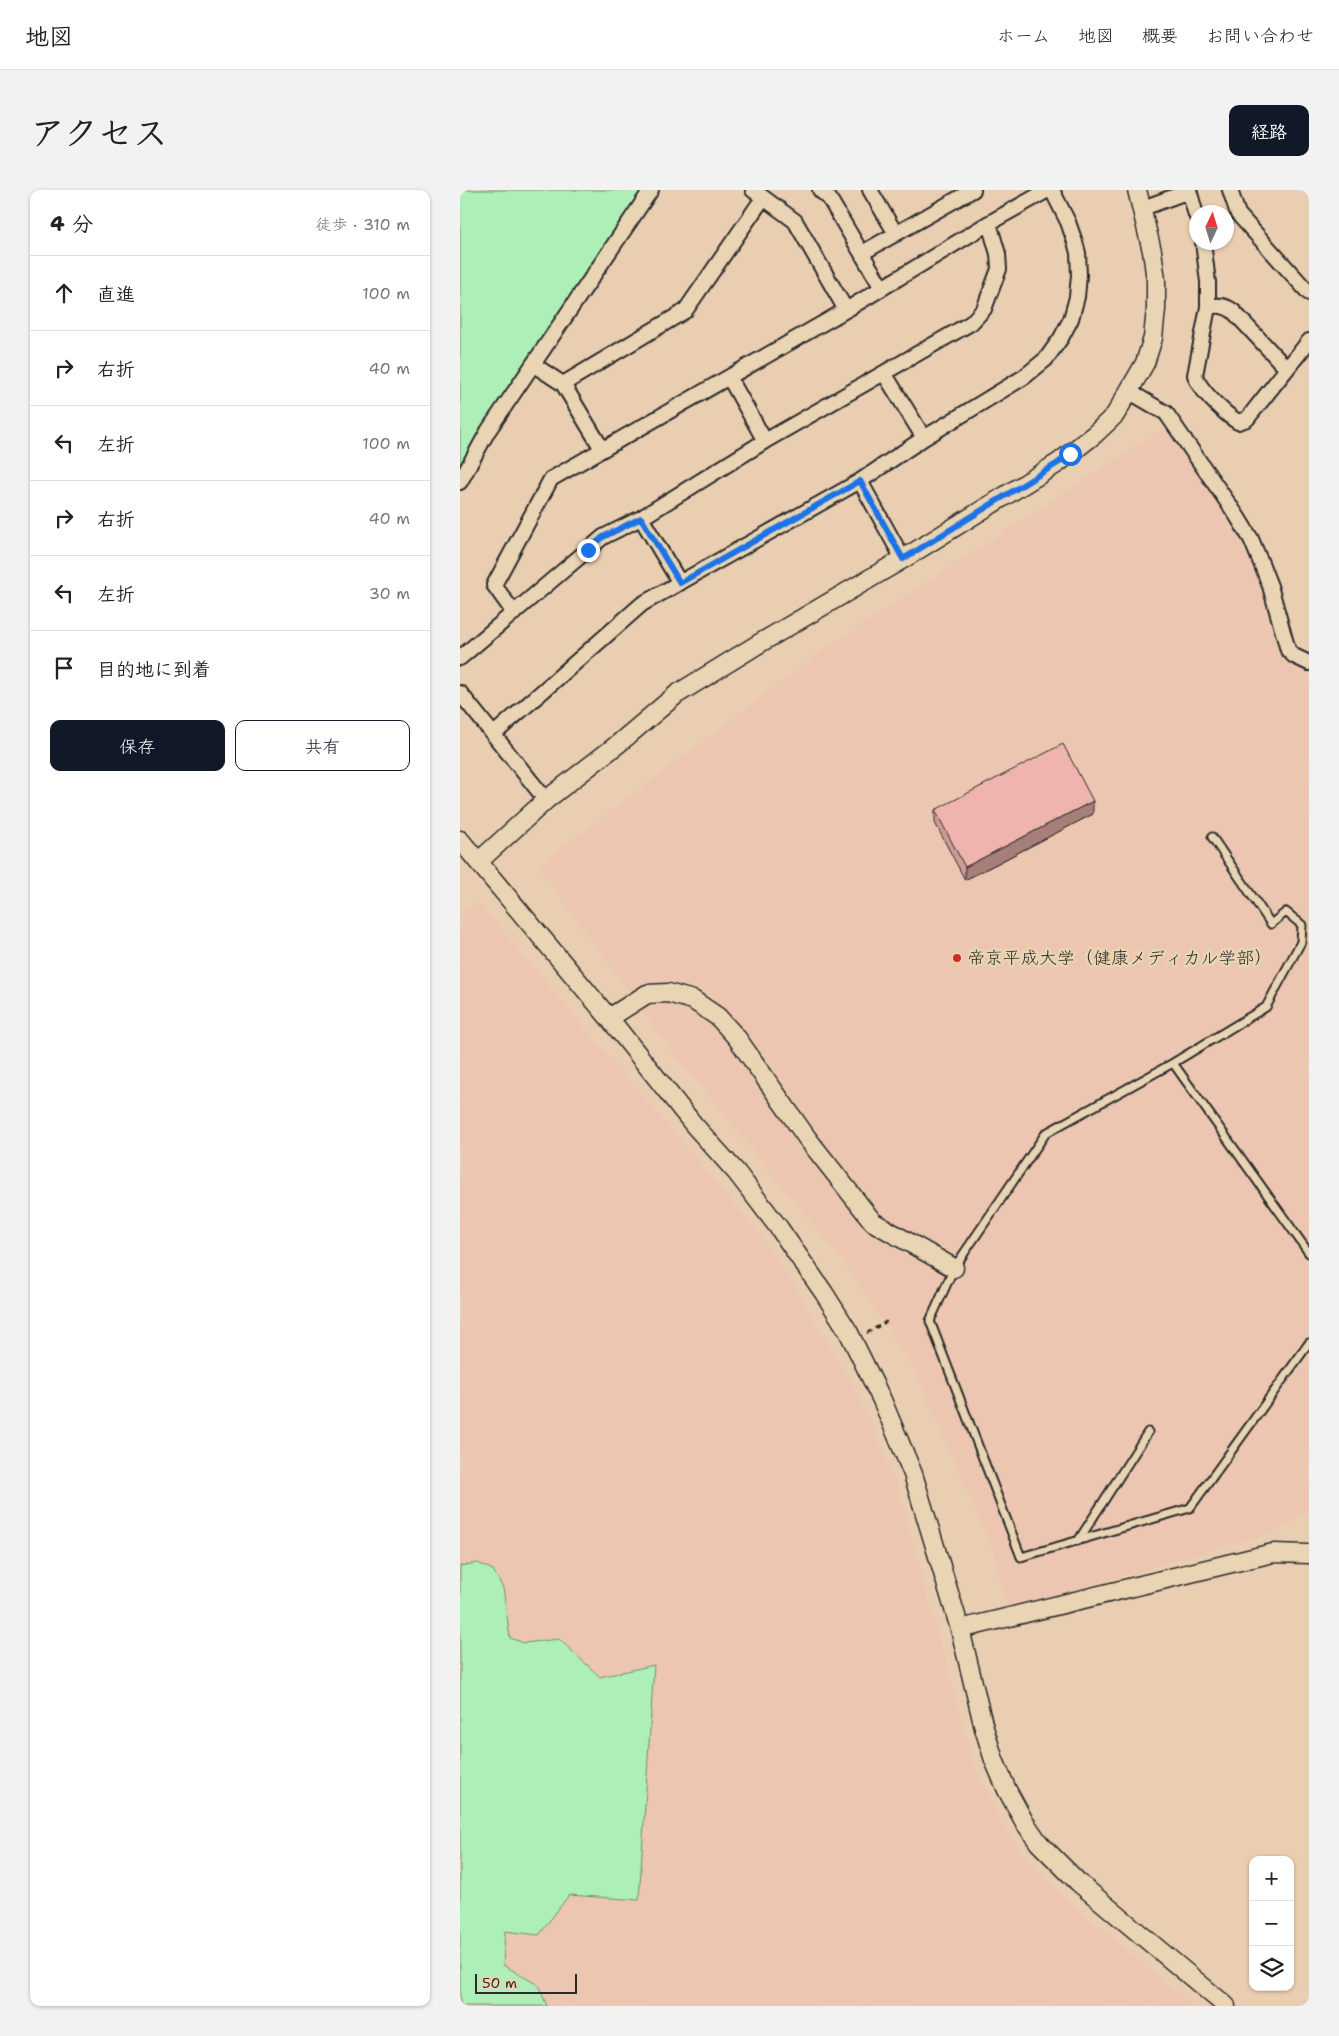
<!DOCTYPE html>
<html lang="ja">
<head>
<meta charset="utf-8">
<style>
	:root { --surface:#fff; --page:#f2f2f2; --text:#222; --muted:#767676; --line:#e0e0e0; --accent:#111827 }
	body { margin:0; font-family:"Shantell Sans","Klee One",sans-serif; background:var(--page); color:var(--text) }
	.controls { position:absolute; right:15px; bottom:15px; display:grid; overflow:hidden; border-radius:10px; box-shadow:0 1px 4px #0004 }
	.controls button { width:45px; height:45px; display:grid; place-items:center; padding:0; border:0; border-bottom:1px solid var(--line); background:var(--surface); color:var(--text); font:25px sans-serif }
	.compass { position:absolute; left:729px; top:15px; width:45px; height:45px; border-radius:50%; background:var(--surface); box-shadow:0 1px 4px #0004; rotate:4deg }
	.scale { position:absolute; left:15px; bottom:12px; width:102px; box-sizing:border-box; padding-left:5px; border:2px solid #2b2b2b; border-top:0; font-size:14px; line-height:18px; white-space:nowrap; color:#2b2b2b; -webkit-text-stroke:4px #e9d4b3; paint-order:stroke }
	.stop { position:absolute; width:15px; height:15px; margin:-11px; border:4px solid #1a73e8; border-radius:50%; background:#fff }
	.stop.end { background:#1a73e8; border-color:#fff; box-shadow:0 1px 5px #0008 }
	.list { margin:0; padding:0; list-style:none }
	h2 { display:flex; justify-content:space-between; align-items:center; height:65px; margin:0; padding:0 20px; font-size:21px }
	h2 small { font-size:16px; font-weight:400; color:var(--muted) }
	.list li { display:grid; grid-template-columns:32px 1fr auto; gap:15px; align-items:center; box-sizing:border-box; height:75px; padding:0 20px; border-top:1px solid var(--line) }
	.list b { display:block; font-size:19px; white-space:nowrap }
	.list em { font-size:16px; font-style:normal; color:var(--muted) }
	.actions { display:flex; gap:10px; padding:15px 20px }
	.actions a { flex:1; padding:11px 0; border:1px solid var(--accent); border-radius:10px; text-align:center; font-size:18px; color:var(--accent) }
	.actions .main { background:var(--accent); color:#fff }
	.icon { flex:none; width:28px; height:28px; fill:none; stroke:currentColor; stroke-width:2; stroke-linecap:round; stroke-linejoin:round }
	.map { position:relative; flex:none; width:849px; height:1816px; overflow:hidden; border-radius:10px }
	header { display:flex; align-items:center; gap:30px; box-sizing:border-box; height:70px; padding:0 25px; background:var(--surface); border-bottom:1px solid var(--line) }
	header strong { font-size:24px }
	nav { display:flex; gap:28px; margin-inline-start:auto; font-size:18px }
	.intro { display:flex; align-items:center; justify-content:space-between; box-sizing:border-box; height:120px; padding:0 30px }
	h1 { margin:0; font-size:35px }
	.button { padding:12px 22px; border-radius:10px; background:var(--accent); color:#fff; font-size:18px; font-weight:700 }
	main { display:flex; gap:30px; padding:0 30px }
	aside { flex:1; background:var(--surface); border-radius:10px; box-shadow:0 1px 4px #0004 }
	.map>svg:first-child { display:block }
	.built { fill:#ecc6b1 }
	.green { fill:#aeefb8; stroke:#6c8d72 }
	.lines { fill:none; stroke-linecap:round; stroke-linejoin:round }
	.service-casing { stroke:#2b2b2b; stroke-width:11 }
	.minor-casing { stroke:#2b2b2b; stroke-width:18 }
	.tertiary-casing { stroke:#2b2b2b; stroke-width:21 }
	.path { stroke:#2b2b2b; stroke-width:2.5; stroke-dasharray:5 4; stroke-linecap:butt }
	.service { stroke:#e9d4b3; stroke-width:7 }
	.minor { stroke:#e9d4b3; stroke-width:14 }
	.tertiary { stroke:#e9d4b3; stroke-width:18 }
	.wall { fill:#ce9b96; stroke:#2b2b2b }
	.shaded-wall { fill:#a77e7a; stroke:#2b2b2b }
	.building { fill:#efb4ae; stroke:#2b2b2b }
	.route { stroke:#1a73e8; stroke-width:6 }
	.poi-dot { fill:#c8321e; stroke:#e9d4b3; stroke-width:2 }
	.labels { text-anchor:middle; stroke-width:5; stroke-linejoin:round; paint-order:stroke }
	.poi-label { font-size:18px; fill:#2b2b2b; stroke:#e9d4b3; text-anchor:start }
</style>
</head>
<body>
<header>
<strong>地図</strong>
<nav><a>ホーム</a><a>地図</a><a>概要</a><a>お問い合わせ</a></nav>
</header>
<div class="intro"><h1>アクセス</h1><a class="button">経路</a></div>
<main>
<aside>
<h2>4 分<small>徒歩 · 310 m</small></h2>
<ul class="list">
<li><svg class="icon" aria-label="ahead" viewBox="0 0 24 24"><path d="M12 20V5M6 11l6-6 6 6"/></svg><div><b>直進</b></div><em>100 m</em></li>
<li><svg class="icon" aria-label="right" viewBox="0 0 24 24"><path d="M7 20v-9h11M14 6l5 5-5 5"/></svg><div><b>右折</b></div><em>40 m</em></li>
<li><svg class="icon" aria-label="left" viewBox="0 0 24 24"><path d="M17 20v-9H6M10 6l-5 5 5 5"/></svg><div><b>左折</b></div><em>100 m</em></li>
<li><svg class="icon" aria-label="right" viewBox="0 0 24 24"><path d="M7 20v-9h11M14 6l5 5-5 5"/></svg><div><b>右折</b></div><em>40 m</em></li>
<li><svg class="icon" aria-label="left" viewBox="0 0 24 24"><path d="M17 20v-9H6M10 6l-5 5 5 5"/></svg><div><b>左折</b></div><em>30 m</em></li>
<li><svg class="icon" aria-label="arrive" viewBox="0 0 24 24"><path d="M6 21V4h12l-3 4 3 4H6"/></svg><div><b>目的地に到着</b></div></li>
</ul>
<div class="actions"><a class="main">保存</a><a>共有</a></div>
</aside>
<div class="map">
<svg width="849" height="1816" viewBox="0 0 849 1816">
	<rect width="100%" height="100%" fill="#eaceb2"/>
	<filter id="ink" filterUnits="userSpaceOnUse"><feTurbulence type="fractalNoise" baseFrequency=".02" numOctaves="2"/><feDisplacementMap in="SourceGraphic" scale="10" xChannelSelector="R" yChannelSelector="G"/><feConvolveMatrix kernelMatrix="1 2 1 2 8 2 1 2 1" color-interpolation-filters="sRGB"/></filter>
	<g filter="url(#ink)">
		<path class="built" d="M704,238L781,339L828,473L849,482V1320L821,1340L548,1419L532,1358L454,1179L383,1071L211,860L78,676L366,458Z
			M18,712L299,1043L332,1092L394,1197L421,1255L440,1305L513,1571L542,1635L573,1676L614,1715L733,1816H87L78,1795L43,1775L45,1741L79,1745L109,1705L194,1475L140,1487L99,1449L64,1453L50,1448L43,1398L18,1373L0,1376V725Z"/>
		<path class="green" d="M0,0H182L23,238L0,281Z
			M18,1373L33,1380L43,1398L50,1448L64,1453L99,1449L140,1487L194,1475L179,1710L109,1705L79,1745L45,1741L43,1775L78,1795L87,1816H0V1376Z"/>
		<g class="lines">
			<g class="service-casing">
				<path id="service" d="M752,647L811,734L826,722L842,735L841,752L806,817L713,873L586,943L494,1078L470,1131L561,1367L730,1318L849,1153
					M713,873L849,1063
					M618,1351L688,1242"/>
			</g>
			<g class="minor-casing">
				<path id="minor" d="M293,0L335,31L386,120
					M360,0L369,8L422,98
					M410,0L436,44
					M729,0L736,25
					M770,0L778,24L849,103
					M683,18L729,1
					M743,52L748,92V117L735,185C739,200 765,224 778,232L787,229L849,151
					M402,63L513,0
					M748,117C759,115 764,115 773,121L827,179
					M74,175L103,194L142,259
					M424,183L464,248
					M269,187L305,251
					M103,194L225,121L303,8
					M670,202L706,223L777,326L791,349L801,373L810,396L828,460L834,466L849,473
					M400,291L443,369
					M0,292L28,241L191,0
					M181,328L220,393
					M54,423L34,395L91,289L386,120L529,33L588,0
					M0,468L143,347L181,328L305,251L511,133L524,119L539,79L538,64L529,33
					M0,503L86,610
					M34,544L182,414L400,291L464,248L564,187L586,169L601,148L611,129L617,107L619,85L618,63L615,52L608,32L592,0"/>
			</g>
			<g class="tertiary-casing">
				<path id="tertiary" d="M0,650L149,828L234,935L277,983L319,1038L364,1103L388,1141L422,1210L453,1284L500,1439L524,1538L534,1570L547,1600L565,1633L579,1653L618,1692L766,1816
					M18,672L86,610L158,554L217,504L300,453L443,369L598,273L635,244L655,225L685,173L693,148L696,119V90L692,61L677,0
					M149,828L187,804L208,803L233,810L258,827L277,848L347,948L413,1032L494,1078
					M500,1439L813,1363L849,1364"/>
			</g>
			<path class="path" d="M407,1143L429,1130"/>
			<use href="#service" class="service"/>
			<use href="#minor" class="minor"/>
			<use href="#tertiary" class="tertiary"/>
		</g>
		<path class="wall" d="M475,620L633,624L505,690L475,633Z"/>
		<path class="shaded-wall" d="M633,611V624L505,690V677Z"/>
		<path class="building" d="M603,554L633,611L505,677L475,620Z"/>
	</g>
	<g class="lines" filter="url(#ink)">
		<path class="route" d="M128,360L143,347L181,328L220,393L400,291L443,369L598,273L610,264"/>
	</g>
	<circle class="poi-dot" cx="497" cy="768" r="5"/>
	<g class="labels">
		<g class="poi-label">
			<text x="507" y="774">帝京平成大学（健康メディカル学部）</text>
		</g>
	</g>
</svg>
<div class="controls">
<button>+</button>
<button>−</button>
<button><svg class="icon" aria-label="layers" viewBox="0 0 24 24"><path d="M12 4l9 5-9 5-9-5zM3 14l9 5 9-5"/></svg></button>
</div>
<svg class="compass" viewBox="-18 -18 36 36"><path d="M0-13l5 13h-10z" fill="#e53935"/><path d="M0 13l5-13h-10z" fill="#767676"/></svg>
<div class="scale">50 m</div>
<div class="stop" style="left:610px;top:264px"></div>
<div class="stop end" style="left:128px;top:360px"></div>
</div>
</main>
</body>
</html>
